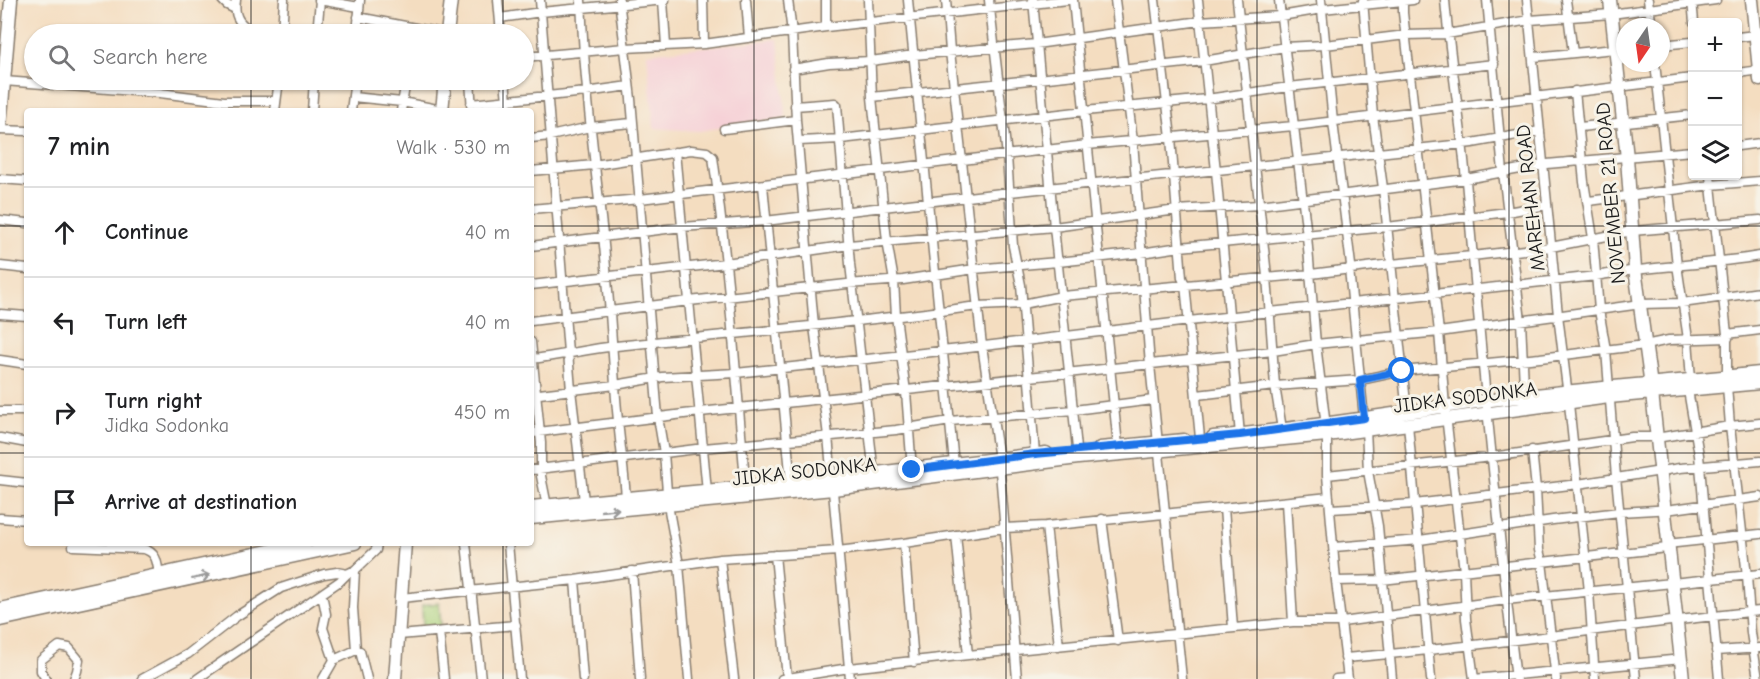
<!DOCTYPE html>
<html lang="en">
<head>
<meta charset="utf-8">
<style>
	:root { --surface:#fff; --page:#f2f2f2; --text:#202124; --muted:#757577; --line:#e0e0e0 }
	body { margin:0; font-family:"Comic Neue",sans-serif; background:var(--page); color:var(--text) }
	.controls { position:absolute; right:18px; top:18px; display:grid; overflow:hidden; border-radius:6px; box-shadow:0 2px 4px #0004 }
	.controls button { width:54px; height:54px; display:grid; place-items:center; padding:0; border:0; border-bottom:2px solid var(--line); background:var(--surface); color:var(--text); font:30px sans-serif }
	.compass { position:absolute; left:1616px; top:18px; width:54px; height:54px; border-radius:50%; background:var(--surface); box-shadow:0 2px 4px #0004; rotate:193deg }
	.stop { position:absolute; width:18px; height:18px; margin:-14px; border:4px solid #1a73e8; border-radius:50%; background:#fff }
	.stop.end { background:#1a73e8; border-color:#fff; box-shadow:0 2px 6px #0008 }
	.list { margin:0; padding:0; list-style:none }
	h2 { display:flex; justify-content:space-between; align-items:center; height:78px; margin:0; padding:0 24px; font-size:26px }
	h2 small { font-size:20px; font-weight:400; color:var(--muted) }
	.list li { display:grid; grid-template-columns:39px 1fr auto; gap:18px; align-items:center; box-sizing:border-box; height:90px; padding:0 24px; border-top:2px solid var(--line) }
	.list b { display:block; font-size:22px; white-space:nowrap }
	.list p { margin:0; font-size:20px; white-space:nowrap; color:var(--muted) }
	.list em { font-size:20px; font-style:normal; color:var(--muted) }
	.icon { flex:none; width:33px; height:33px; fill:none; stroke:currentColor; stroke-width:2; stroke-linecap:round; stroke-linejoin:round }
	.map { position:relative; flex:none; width:1760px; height:679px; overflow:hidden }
	.search { position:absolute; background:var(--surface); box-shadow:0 2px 4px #0004; left:24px; top:24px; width:510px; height:66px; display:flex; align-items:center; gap:15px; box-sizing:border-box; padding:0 21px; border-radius:33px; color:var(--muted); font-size:22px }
	.panel { position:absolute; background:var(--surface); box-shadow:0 2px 4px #0004; left:24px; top:108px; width:510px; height:438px; border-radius:6px }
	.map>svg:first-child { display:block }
	.built { fill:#f6cfd6 }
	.green { fill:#acd17b; stroke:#64764c; stroke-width:1.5 }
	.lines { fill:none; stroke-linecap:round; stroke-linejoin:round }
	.street-casing { stroke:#887c6e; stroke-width:11 }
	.secondary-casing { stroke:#887c6e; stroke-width:15 }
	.street { stroke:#fff; stroke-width:8 }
	.secondary { stroke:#fff; stroke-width:12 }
	.oneway { stroke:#999 }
	.route { stroke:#1a73e8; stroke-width:8 }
	.grid { fill:none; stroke:#1c1c1c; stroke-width:1.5; stroke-opacity:0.55 }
	.labels { text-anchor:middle; stroke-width:6; stroke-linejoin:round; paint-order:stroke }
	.street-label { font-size:20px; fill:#1c1c1c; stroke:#f7f3e8 }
</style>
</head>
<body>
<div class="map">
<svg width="1760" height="679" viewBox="0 0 1760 679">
	<rect width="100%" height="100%" fill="#f7f3e8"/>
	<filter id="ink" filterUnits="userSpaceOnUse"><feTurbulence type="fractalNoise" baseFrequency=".0167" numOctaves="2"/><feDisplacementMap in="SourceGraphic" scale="12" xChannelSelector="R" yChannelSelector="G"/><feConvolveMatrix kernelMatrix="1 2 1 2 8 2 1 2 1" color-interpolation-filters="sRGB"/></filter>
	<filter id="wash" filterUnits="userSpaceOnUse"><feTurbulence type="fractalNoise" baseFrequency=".008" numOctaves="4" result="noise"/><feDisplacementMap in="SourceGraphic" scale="24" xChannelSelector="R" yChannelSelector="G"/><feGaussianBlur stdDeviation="1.35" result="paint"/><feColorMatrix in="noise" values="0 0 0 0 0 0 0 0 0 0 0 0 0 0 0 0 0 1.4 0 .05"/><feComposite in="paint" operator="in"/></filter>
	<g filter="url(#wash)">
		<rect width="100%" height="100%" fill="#f4ddc0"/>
		<path class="built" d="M778,39L786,118L699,131L654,128L647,53Z"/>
		<path class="green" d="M439,603L441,627L423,628L422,605Z"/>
	</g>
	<g filter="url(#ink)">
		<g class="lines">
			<g class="street-casing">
				<path id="street" d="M222,0L227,5L235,9
					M236,0C233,18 241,26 257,34
					M319,0L359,7
					M498,0L501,34
					M540,0L571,390L584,501L586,507
					M581,0C584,79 594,157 603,235C608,285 612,335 615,384C617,422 623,460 626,497
					M619,0L631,99L658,417L664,453L668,505L679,565L689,679
					M663,0L666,46
					M703,0L704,44
					M746,0L749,38
					M788,0L792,33L796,120L814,326L828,436L850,679
					M826,0V27
					M868,0L872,97L887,241L894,281L896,316L906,392L912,470
					M908,0L954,464
					M946,0L950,51L982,346L999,459L1017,679
					M989,0L1007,156L1013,246L1021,285L1035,454
					M1033,0L1054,227L1078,458
					M1073,0L1118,446
					M1115,0L1133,141L1150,365L1182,679
					M1155,0L1171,138L1182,278L1185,284L1200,438
					M1198,0L1216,171L1240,435
					M1237,0L1267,276L1275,386L1282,429
					M1279,0L1307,236L1316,344L1327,435V475L1336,581L1348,679
					M1321,0L1333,122L1351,265L1349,269L1364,418
					M1403,0V13L1439,332L1445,407L1464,571L1466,619L1474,679
					M1445,0C1450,60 1461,120 1466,181C1481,347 1496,513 1516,679
					M1487,0L1503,172L1521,321L1525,408
					M1527,0L1558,315L1569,404L1589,591L1595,679
					M1566,0L1573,53
					M1648,0L1652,27
					M1692,0L1694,22
					M1363,1L1373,116L1383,188L1407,412
					M358,17L447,34
					M500,18L541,12L665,0
					M282,34L284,0
					M317,34L320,0
					M357,34L360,0
					M1738,37L1755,35
					M1661,45L1692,42
					M524,57L625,48L704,44L826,27L1068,0
					M1534,57L1625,48
					M1655,63L1677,265L1688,339L1691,380
					M793,69L829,63L871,61L914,55L1036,44L1200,21L1281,16L1322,9L1413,0
					M1738,73L1760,70
					M470,80L472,111
					M505,80L508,111
					M4,81L160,93L224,101H276
					M1575,91L1584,182L1593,238L1599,310L1606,350L1616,477L1636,679
					M353,97L402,102L442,110
					M872,97L1204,61L1285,47L1325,45L1406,35L1447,34L1530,20L1611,14L1716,0
					M471,104L586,92L629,86
					M795,106L835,103L837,105L850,264L874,474
					M275,111L279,80
					M312,111L314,80
					M351,111L355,80
					M401,111L406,80
					M1580,127L1692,115
					M724,129L796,120
					M0,130L27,131
					M531,138L550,136L590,127L632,123
					M799,141L841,139L1085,111L1207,99L1289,87L1494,64
					M1738,146L1760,143
					M675,152L707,491
					M531,171L594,165L691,150L707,152L713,157C729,268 736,380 746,491
					M1710,176L1727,334V386L1730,426L1747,576L1751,633L1758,679
					M0,179L27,181
					M763,185L791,483
					M1589,201L1711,185L1760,181
					M531,209L640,199L1087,145L1294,126L1692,78
					M0,220L27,223
					M531,246L682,227L765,221L1010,192L1472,143L1540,131
					M0,266L27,269
					M531,285L726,263L849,245L1054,227L1177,210L1259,205L1466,179L1547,164L1692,151
					M0,314L27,316
					M531,321L689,301L847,284L903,280L974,269L1058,262L1141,253L1180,247L1387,227L1507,212L1547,205
					M1727,334L1760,330
					M531,342L541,443V476L547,506
					M531,359C560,356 588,349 616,346C737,333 858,323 978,306L1023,304L1062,296L1311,274L1391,264L1472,256L1551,247L1632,231L1760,220
					M0,360L27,364
					M1688,390L1699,455L1719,679
					M531,395L615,385L662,377L736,373L960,349L1189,321L1596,276C1650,266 1705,265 1760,256
					M1197,395L1275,386L1360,380L1402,371L1540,358L1645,345L1669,340L1728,338
					M0,411H27
					M1408,424L1431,679
					M1366,429L1368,471L1378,526L1392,679
					M531,433L700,412L1273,351L1316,344L1439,332L1641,304L1682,303L1760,292
					M0,438L27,443
					M1532,450L1536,489L1539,550L1542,562L1556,679
					M531,470L704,448L896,430L950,421L1074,410L1153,400
					M1327,475L1492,457L1632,437H1662L1730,426L1760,423
					M0,480L27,483
					M1286,502L1293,622
					M1224,508L1233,628
					M1331,509L1415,504L1578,484L1680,468L1760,461
					M0,518L27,520
					M1102,519L1118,641
					M1046,526L1059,646
					M956,535L968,655
					M466,543L481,679
					M508,543L520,679
					M904,543L914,662
					M1667,544L1760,534
					M73,546L144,549C157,553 157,562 159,575
					M1334,547L1420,540L1553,520L1619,512L1673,509L1760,497
					M775,555L787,678
					M720,559L734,679
					M355,570L353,608L356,650L360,651L367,679
					M632,571L640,679
					M575,580L583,679
					M1336,581L1382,580L1667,548
					M322,594L326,614L323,628L334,660
					M401,598L575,580L720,559L838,551L904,543L1004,528L1046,526L1329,497
					M439,632L444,679
					M399,635L516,625
					M1716,651L1760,648
					M1345,658C1484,647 1622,625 1760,611
					M46,679L41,671V660L59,646L69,648L79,660L77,671L74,679
					M142,679L188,654L237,616L281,588L324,574L337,572L347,574L355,570L376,550L377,543
					M197,679L340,581L347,574
					M323,679L334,660L356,650
					M782,679L849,668L968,655L1293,622H1342L1506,600L1760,574
					M1336,679L1348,678
					M1474,679L1682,659"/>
			</g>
			<g class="secondary-casing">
				<path id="secondary" d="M1610,0L1627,158L1635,269L1652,393L1683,679
					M1752,0L1760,80
					M447,34L451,0
					M442,111L445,80
					M0,128L11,0
					M1213,437C1304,429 1394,413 1484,401C1576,389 1668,383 1760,373
					M1100,448L1184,440
					M531,507L791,483L1046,453
					M531,518L833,489L1078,458L1327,435L1609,397L1760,383
					M0,609L305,543
					M0,620L355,543
					M395,679L405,543"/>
			</g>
			<use href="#street" class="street"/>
			<use href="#secondary" class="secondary"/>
		</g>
		<defs><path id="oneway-shaft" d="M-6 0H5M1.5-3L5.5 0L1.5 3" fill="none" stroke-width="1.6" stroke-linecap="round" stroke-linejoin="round" transform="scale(1.5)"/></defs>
		<g class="oneway">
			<use href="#oneway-shaft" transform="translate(610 510) rotate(-6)"/>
			<use href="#oneway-shaft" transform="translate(201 577) rotate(-12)"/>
		</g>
	</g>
	<g class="lines" filter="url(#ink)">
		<path class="route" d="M912,470L1035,454L1240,435L1364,418L1360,380L1402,371"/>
	</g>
	<path class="grid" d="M251,0V34M503,0V34M754,0V679M1006,0V679M1257,0V679M1509,0V679M251,80V111M503,80V111M0,226H27M531,226H1760M0,453H27M531,453H1760M251,543V679M503,543V679"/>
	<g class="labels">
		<g class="street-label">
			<text transform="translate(1610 193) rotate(-95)" y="7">NOVEMBER 21 ROAD</text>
			<text transform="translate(1530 198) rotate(-96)" y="7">MAREHAN ROAD</text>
			<text transform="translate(1465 397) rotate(-7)" y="7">JIDKA SODONKA</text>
			<text transform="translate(804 471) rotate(-6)" y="7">JIDKA SODONKA</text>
		</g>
	</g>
</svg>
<div class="controls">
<button>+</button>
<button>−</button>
<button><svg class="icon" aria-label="layers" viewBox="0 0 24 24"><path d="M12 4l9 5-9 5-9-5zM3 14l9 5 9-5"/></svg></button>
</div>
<svg class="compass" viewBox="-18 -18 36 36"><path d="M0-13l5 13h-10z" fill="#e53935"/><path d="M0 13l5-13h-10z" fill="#757577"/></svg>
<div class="stop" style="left:1402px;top:371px"></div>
<div class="stop end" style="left:912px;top:470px"></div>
<div class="search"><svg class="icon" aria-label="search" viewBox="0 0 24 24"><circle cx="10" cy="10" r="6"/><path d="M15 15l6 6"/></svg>Search here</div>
<section class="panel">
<h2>7 min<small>Walk · 530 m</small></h2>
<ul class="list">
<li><svg class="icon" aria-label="ahead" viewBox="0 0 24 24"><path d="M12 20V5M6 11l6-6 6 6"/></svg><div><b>Continue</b></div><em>40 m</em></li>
<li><svg class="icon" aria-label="left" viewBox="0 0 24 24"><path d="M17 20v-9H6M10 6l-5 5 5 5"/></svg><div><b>Turn left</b></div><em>40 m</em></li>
<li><svg class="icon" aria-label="right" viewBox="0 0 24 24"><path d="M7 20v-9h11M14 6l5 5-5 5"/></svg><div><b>Turn right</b><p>Jidka Sodonka</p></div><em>450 m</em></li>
<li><svg class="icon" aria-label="arrive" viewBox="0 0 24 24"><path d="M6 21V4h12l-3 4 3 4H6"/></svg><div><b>Arrive at destination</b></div></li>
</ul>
</section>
</div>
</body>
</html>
